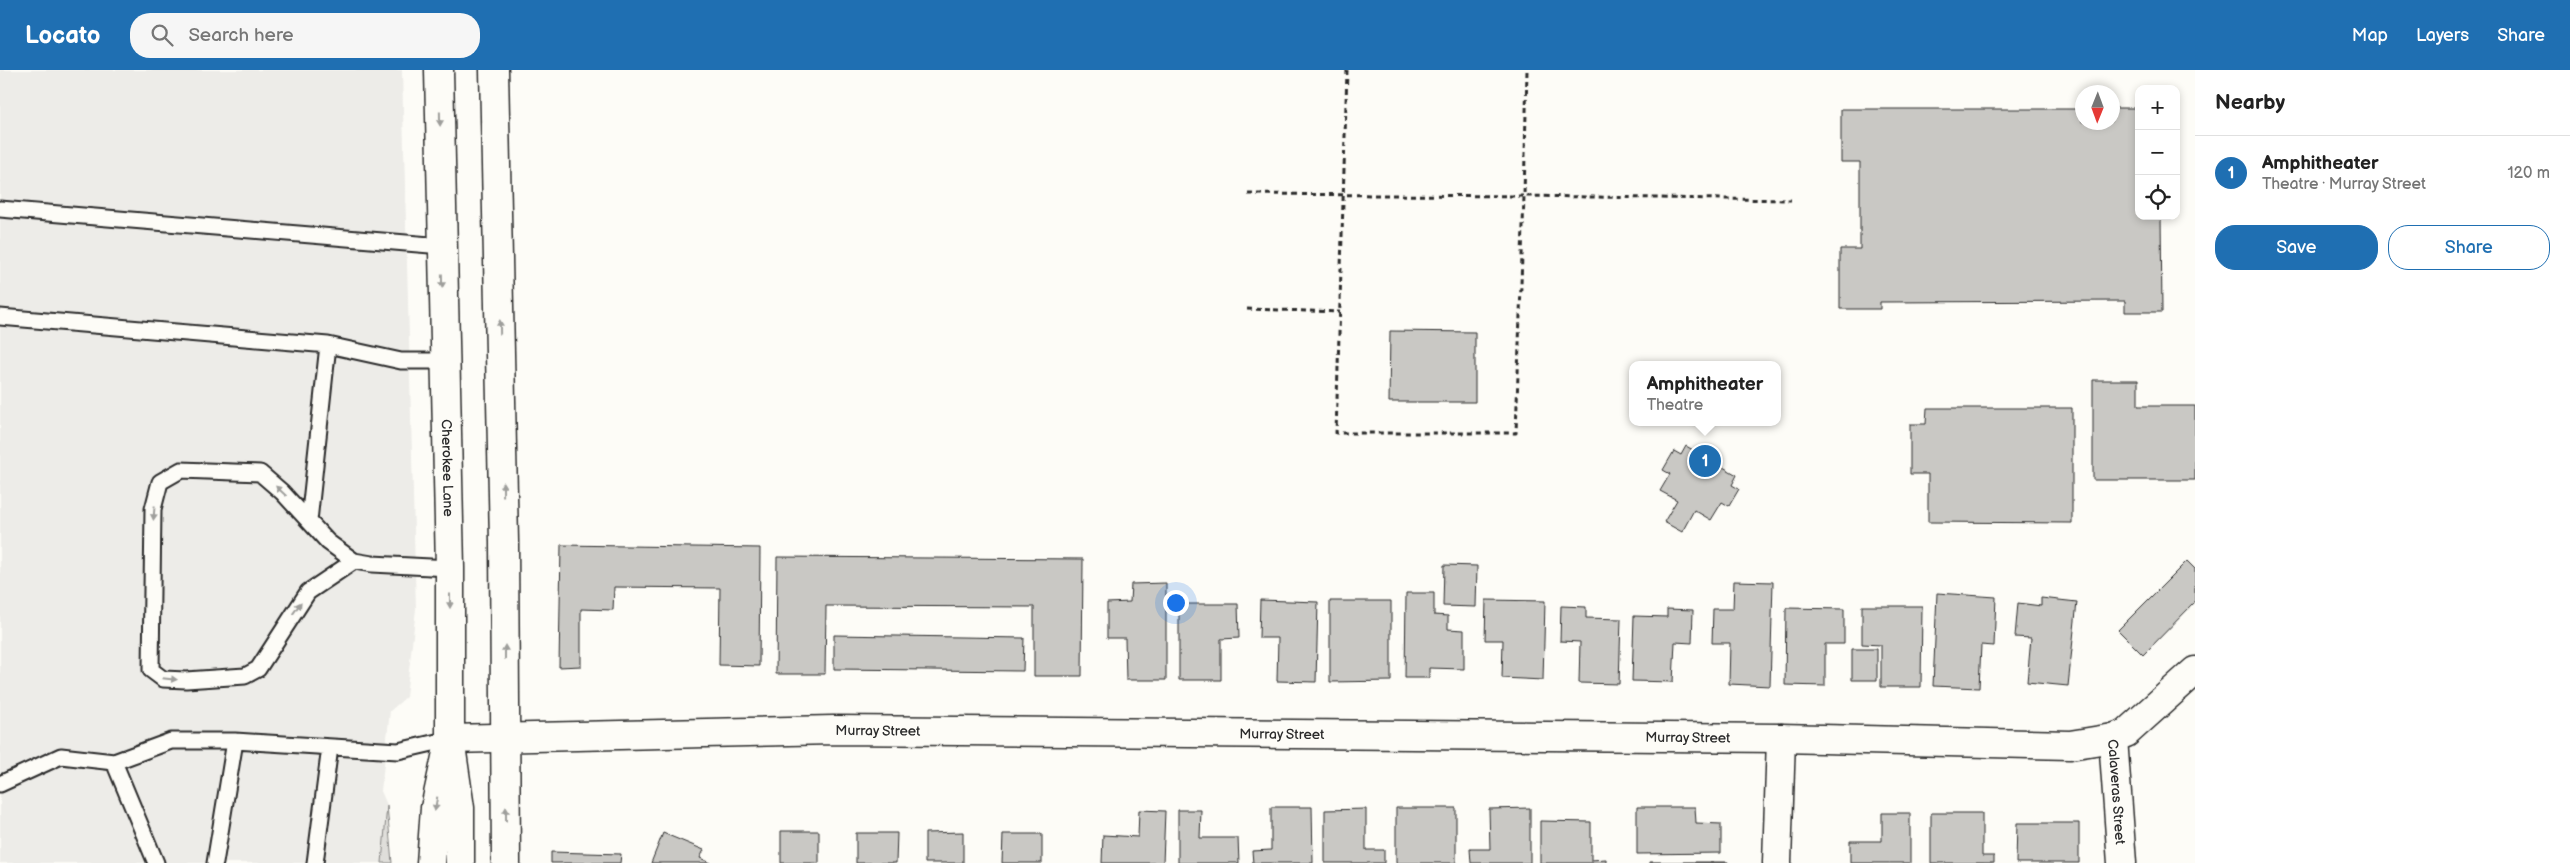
<!DOCTYPE html>
<html lang="en">
<head>
<meta charset="utf-8">
<style>
	:root { --surface:#fff; --page:#f6f6f6; --text:#222; --muted:#767676; --line:#e0e0e0; --accent:#1f6fb2 }
	body { margin:0; font-family:"Balsamiq Sans",sans-serif; background:var(--page); color:var(--text) }
	.controls { position:absolute; right:15px; top:15px; display:grid; overflow:hidden; border-radius:10px; box-shadow:0 2px 8px #0003 }
	.controls button { width:45px; height:45px; display:grid; place-items:center; padding:0; border:0; border-bottom:1px solid var(--line); background:var(--surface); color:var(--text); font:25px sans-serif }
	.compass { position:absolute; left:2075px; top:15px; width:45px; height:45px; border-radius:50%; background:var(--surface); box-shadow:0 2px 8px #0003; rotate:181deg }
	.you { position:absolute; left:1175px; top:532px; width:18px; height:18px; margin:-12px; border:4px solid #fff; border-radius:50%; background:#1a73e8; box-shadow:0 0 0 8px #1a73e833 }
	.badge { display:grid; place-items:center; width:32px; height:32px; border-radius:50%; background:var(--accent); color:#fff; font-size:16px; font-weight:700 }
	.pin { position:absolute; translate:-50% -50%; border:2px solid #fff; box-shadow:0 1px 5px #0006 }
	.popup { position:absolute; left:1629px; top:291px; width:152px; height:65px; box-sizing:border-box; display:grid; place-content:center; border-radius:10px; background:var(--surface); filter:drop-shadow(0 1px 4px #0005); font-size:16px; white-space:nowrap; color:var(--muted) }
	.popup b { font-size:19px; color:var(--text) }
	.popup::after { content:''; position:absolute; left:50%; top:100%; margin-left:-10px; border:10px solid transparent; border-top-color:var(--surface) }
	.list { margin:0; padding:0; list-style:none }
	h2 { display:flex; justify-content:space-between; align-items:center; height:65px; margin:0; padding:0 20px; font-size:21px }
	h2 small { font-size:16px; font-weight:400; color:var(--muted) }
	.list li { display:grid; grid-template-columns:32px 1fr auto; gap:15px; align-items:center; box-sizing:border-box; height:75px; padding:0 20px; border-top:1px solid var(--line) }
	.list b { display:block; font-size:19px; white-space:nowrap }
	.list p { margin:0; font-size:16px; white-space:nowrap; color:var(--muted) }
	.list em { font-size:16px; font-style:normal; color:var(--muted) }
	.actions { display:flex; gap:10px; padding:15px 20px }
	.actions a { flex:1; padding:11px 0; border:1px solid var(--accent); border-radius:20px; text-align:center; font-size:18px; color:var(--accent) }
	.actions .main { background:var(--accent); color:#fff }
	.icon { flex:none; width:28px; height:28px; fill:none; stroke:currentColor; stroke-width:2; stroke-linecap:round; stroke-linejoin:round }
	.map { position:relative; flex:none; width:2195px; height:793px; overflow:hidden }
	header { display:flex; align-items:center; gap:30px; box-sizing:border-box; height:70px; padding:0 25px; background:var(--accent); color:#fff }
	header strong { font-size:24px }
	nav { display:flex; gap:28px; margin-inline-start:auto; font-size:18px }
	.search { width:350px; height:45px; background:var(--page); display:flex; align-items:center; gap:12px; box-sizing:border-box; padding:0 18px; border-radius:20px; color:var(--muted); font-size:19px }
	main { display:flex }
	aside { flex:1; background:var(--surface) }
	.map>svg:first-child { display:block }
	.built { fill:#edece8 }
	.green { fill:#dfdeda; stroke:#858482 }
	.building { fill:#c9c8c4; stroke:#2b2b2b }
	.lines { fill:none; stroke-linecap:round; stroke-linejoin:round }
	.service-casing { stroke:#2b2b2b; stroke-width:19 }
	.minor-casing { stroke:#2b2b2b; stroke-width:31 }
	.secondary-casing { stroke:#2b2b2b; stroke-width:31 }
	.motorway-casing { stroke:#2b2b2b; stroke-width:31 }
	.path { stroke:#2b2b2b; stroke-width:3; stroke-dasharray:5 4; stroke-linecap:butt }
	.service { stroke:#fdfcf7; stroke-width:15 }
	.minor { stroke:#fdfcf7; stroke-width:28 }
	.secondary { stroke:#fdfcf7; stroke-width:28 }
	.motorway { stroke:#fdfcf7; stroke-width:28 }
	.oneway { fill:#9e9e9b }
	.labels { text-anchor:middle; stroke-width:4; stroke-linejoin:round; paint-order:stroke }
	.street-label { font-size:14px; fill:#2b2b2b; stroke:#fdfcf7 }
</style>
</head>
<body>
<header>
<strong>Locato</strong>
<div class="search"><svg class="icon" aria-label="search" viewBox="0 0 24 24"><circle cx="10" cy="10" r="6"/><path d="M15 15l6 6"/></svg>Search here</div>
<nav><a>Map</a><a>Layers</a><a>Share</a></nav>
</header>
<main>
<div class="map">
<svg width="2195" height="793" viewBox="0 0 2195 793">
	<rect width="100%" height="100%" fill="#fdfcf7"/>
	<filter id="ink" filterUnits="userSpaceOnUse"><feTurbulence type="fractalNoise" baseFrequency=".02" numOctaves="2"/><feDisplacementMap in="SourceGraphic" scale="10" xChannelSelector="R" yChannelSelector="G"/><feConvolveMatrix kernelMatrix="1 2 1 2 8 2 1 2 1" color-interpolation-filters="sRGB"/></filter>
	<g filter="url(#ink)">
		<path class="built" d="M0,0H402L416,539L406,627L390,641L381,721L387,735L382,793H0Z"/>
		<path class="green" d="M387,735L392,793H382Z"/>
		<path class="building" d="M2112,38H2139V146H2161L2162,242H2125V231L1880,232V239H1840V179H1860V92H1841V39H2082V52H2112Z
			M1390,261L1475,262V332H1389Z
			M2093,310H2138V336H2195V410H2093Z
			M1927,338H2072V453L1928,452V404H1910V354H1926Z
			M1686,376L1737,405L1732,415L1739,419L1729,436L1722,432L1711,450L1694,440L1682,462L1664,452L1677,430L1660,421L1670,404L1663,400L1674,381L1681,385Z
			M561,475L760,478L759,596L719,595L720,518L614,517L613,540L581,539V596L559,597Z
			M777,487L1083,489L1082,606H1034V537L826,536L825,604H776Z
			M2187,491L2195,499V532L2143,585L2118,560Z
			M1444,495L1477,496L1476,537L1443,536Z
			M1734,511L1773,512L1770,616L1729,614L1730,573H1712L1713,539H1733Z
			M1166,513V610H1126L1125,568H1107V533L1130,532L1131,514Z
			M1406,523H1434V545L1448,546V559L1464,560V599L1429,598V608H1405Z
			M1937,523L1996,527L1994,576L1981,575L1979,618L1933,616Z
			M2041,528L2077,532L2068,616L2027,612L2031,568L2015,567L2018,533L2041,536Z
			M1260,530L1318,532L1316,612L1277,611L1278,568H1259Z
			M1486,530L1545,531L1543,610L1502,608L1503,570H1485Z
			M1330,531H1391V611L1330,612Z
			M1179,534H1238L1239,568L1221,569V610H1179Z
			M1561,536L1586,537V548L1621,549L1619,614L1579,613L1580,572L1560,571Z
			M1862,536H1922L1921,617H1881V575L1862,574Z
			M1786,538L1844,539V574H1825V616L1785,615Z
			M1667,539L1693,540L1692,573L1675,572L1673,612L1632,611L1634,546L1667,547Z
			M834,565L1024,568L1023,601L834,599Z
			M1852,579H1877V610H1852Z
			M1271,737H1312L1313,793H1253L1252,781L1271,780Z
			M1637,737H1695L1696,753L1721,754V783L1637,784Z
			M1396,738H1456V793H1396Z
			M1530,738V793H1471L1470,779H1490L1489,739Z
			M1366,739V780H1384V793H1325V740Z
			M1139,740L1165,741L1163,793H1102L1103,765L1138,767Z
			M1178,740H1201L1200,768H1238L1239,793H1178Z
			M1882,743H1910V793H1850V771H1882Z
			M1931,743H1982V786H1994V793H1931Z
			M1540,751L1591,752V790L1606,789V793H1540Z
			M2017,753H2079V793H2016Z
			M781,761H819V793H781Z
			M963,762V793H925V763Z
			M663,763L704,780L700,788L711,793H651Z
			M856,763H897L896,793H856Z
			M1003,764H1042V793H1002Z
			M551,782L621,784L620,793H551Z
			M1649,792H1728V793H1649Z"/>
		<g class="lines">
			<g class="service-casing">
				<path id="service" d="M0,139L442,176
					M0,247L328,275L401,291H444
					M309,451L328,275
					M354,491L308,522L258,599L245,606L186,610L163,609L151,600L153,439L160,412L181,400L260,403L282,422L328,472L354,491L372,494L450,498
					M114,692L156,793
					M0,714L61,686L114,692L171,671H235L398,681L450,669
					M215,793L235,671
					M315,793L330,677"/>
			</g>
			<g class="minor-casing">
				<g id="minor">
					<path id="s1" d="M2113,668L2122,793"/>
					<path id="s2" d="M450,669L833,660L1781,668L2070,675L2113,668L2126,663L2195,601"/>
					<path d="M1777,793L1781,668"/>
				</g>
			</g>
			<g class="secondary-casing">
				<g id="secondary">
					<path id="s3" d="M439,0L450,498V669L460,738V793"/>
					<path d="M494,0L504,472L506,793"/>
				</g>
			</g>
			<g class="motorway-casing">
				<path id="motorway" d="M431,793L435,738L450,669"/>
			</g>
			<path class="path" d="M1347,0L1336,363H1516L1524,126L1791,130
				M1248,124L1524,126L1527,0
				M1247,239L1340,242"/>
			<use href="#service" class="service"/>
			<use href="#minor" class="minor"/>
			<use href="#secondary" class="secondary"/>
			<use href="#motorway" class="motorway"/>
		</g>
		<defs><path id="oneway-solid" d="M-6-.8H1V-3.2L6.5 0L1 3.2V.8H-6Z" transform="scale(1.25)"/></defs>
		<g class="oneway">
			<use href="#oneway-solid" transform="translate(440 49) rotate(89)"/>
			<use href="#oneway-solid" transform="translate(442 211) rotate(89)"/>
			<use href="#oneway-solid" transform="translate(500 257) rotate(-91)"/>
			<use href="#oneway-solid" transform="translate(503 419) rotate(-91)"/>
			<use href="#oneway-solid" transform="translate(281 421) rotate(-137)"/>
			<use href="#oneway-solid" transform="translate(154 443) rotate(95)"/>
			<use href="#oneway-solid" transform="translate(450 531) rotate(90)"/>
			<use href="#oneway-solid" transform="translate(297 538) rotate(-55)"/>
			<use href="#oneway-solid" transform="translate(505 582) rotate(-90)"/>
			<use href="#oneway-solid" transform="translate(170 609) rotate(6)"/>
			<use href="#oneway-solid" transform="translate(436 734) rotate(100)"/>
			<use href="#oneway-solid" transform="translate(506 744) rotate(-90)"/>
		</g>
	</g>
	<g class="labels">
		<g class="street-label">
			<text dy="5" stroke="none"><textPath href="#s3" startOffset="398">Cherokee Lane</textPath></text>
			<text dy="5" stroke="none"><textPath href="#s2" startOffset="428">Murray Street</textPath></text>
			<text dy="5" stroke="none"><textPath href="#s2" startOffset="832">Murray Street</textPath></text>
			<text dy="5" stroke="none"><textPath href="#s2" startOffset="1238">Murray Street</textPath></text>
			<text dy="5" stroke="none"><textPath href="#s1" startOffset="54">Calaveras Street</textPath></text>
		</g>
	</g>
</svg>
<div class="controls">
<button>+</button>
<button>−</button>
<button><svg class="icon" aria-label="locate" viewBox="0 0 24 24"><circle cx="12" cy="12" r="6"/><path d="M12 2v4M12 18v4M2 12h4M18 12h4"/></svg></button>
</div>
<svg class="compass" viewBox="-18 -18 36 36"><path d="M0-13l5 13h-10z" fill="#e53935"/><path d="M0 13l5-13h-10z" fill="#767676"/></svg>
<div class="you"></div>
<div class="pin badge" style="left:1705px;top:391px">1</div>
<div class="popup"><b>Amphitheater</b>Theatre</div>
</div>
<aside>
<h2>Nearby<small></small></h2>
<ul class="list">
<li><span class="badge">1</span><div><b>Amphitheater</b><p>Theatre · Murray Street</p></div><em>120 m</em></li>
</ul>
<div class="actions"><a class="main">Save</a><a>Share</a></div>
</aside>
</main>
</body>
</html>
